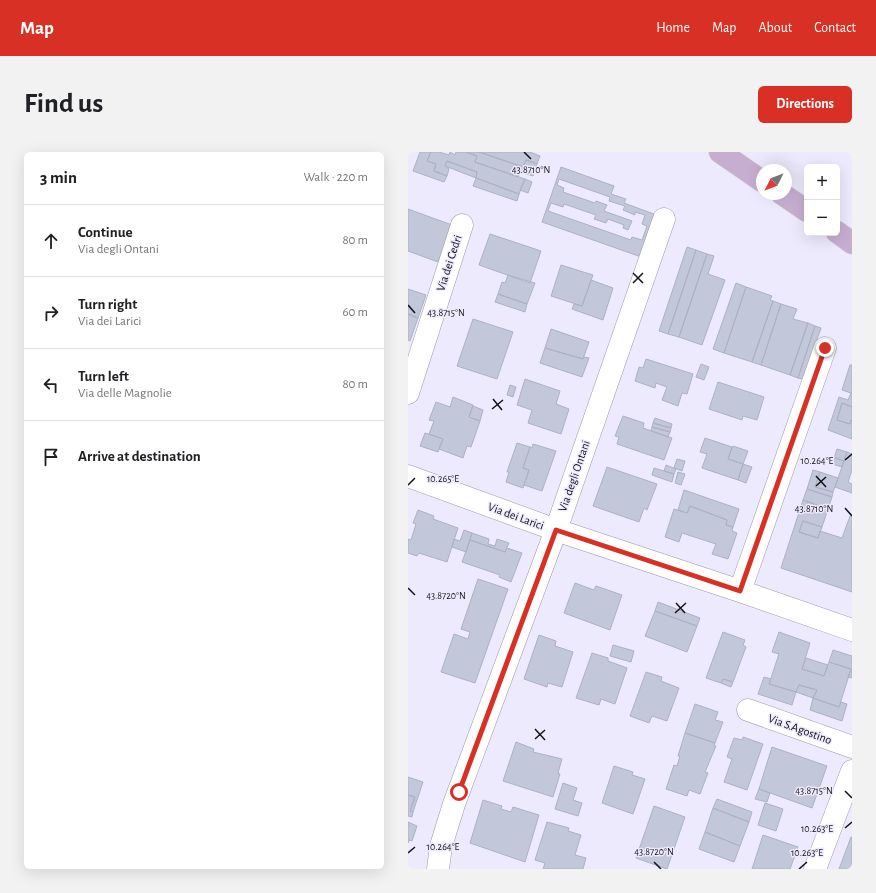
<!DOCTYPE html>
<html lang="en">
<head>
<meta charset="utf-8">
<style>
	:root { --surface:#fff; --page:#f2f2f2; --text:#202124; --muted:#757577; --line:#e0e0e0; --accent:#d93025 }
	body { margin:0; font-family:"Alegreya Sans",sans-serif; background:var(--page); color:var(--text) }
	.controls { position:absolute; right:12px; top:12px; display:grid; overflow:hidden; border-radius:6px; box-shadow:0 4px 16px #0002 }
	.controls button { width:36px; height:36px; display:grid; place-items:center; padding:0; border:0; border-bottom:1px solid var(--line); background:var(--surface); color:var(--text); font:20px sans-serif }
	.compass { position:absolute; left:348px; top:12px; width:36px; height:36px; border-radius:50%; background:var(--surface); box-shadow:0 4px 16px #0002; rotate:228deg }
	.stop { position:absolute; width:12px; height:12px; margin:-9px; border:3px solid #d93025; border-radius:50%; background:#fff }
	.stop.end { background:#d93025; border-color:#fff; box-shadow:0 1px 4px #0008 }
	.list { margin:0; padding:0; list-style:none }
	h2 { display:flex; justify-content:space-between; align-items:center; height:52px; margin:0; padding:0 16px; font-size:17px }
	h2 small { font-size:13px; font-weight:400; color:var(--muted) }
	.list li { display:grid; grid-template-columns:26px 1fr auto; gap:12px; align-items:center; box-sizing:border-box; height:72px; padding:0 16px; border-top:1px solid var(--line) }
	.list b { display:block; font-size:15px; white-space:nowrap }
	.list p { margin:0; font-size:13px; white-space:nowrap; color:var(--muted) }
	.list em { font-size:13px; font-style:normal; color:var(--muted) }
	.icon { flex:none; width:22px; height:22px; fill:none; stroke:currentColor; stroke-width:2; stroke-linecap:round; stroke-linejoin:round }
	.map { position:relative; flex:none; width:444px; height:717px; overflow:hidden; border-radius:6px }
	header { display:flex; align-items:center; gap:24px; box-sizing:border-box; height:56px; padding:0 20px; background:var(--accent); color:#fff }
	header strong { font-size:19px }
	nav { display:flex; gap:22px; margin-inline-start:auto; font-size:14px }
	.intro { display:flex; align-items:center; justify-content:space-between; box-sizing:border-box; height:96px; padding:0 24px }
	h1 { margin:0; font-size:28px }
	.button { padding:10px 18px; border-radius:6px; background:var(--accent); color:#fff; font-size:14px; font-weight:700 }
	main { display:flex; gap:24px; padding:0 24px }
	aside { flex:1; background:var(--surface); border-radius:6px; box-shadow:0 4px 16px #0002 }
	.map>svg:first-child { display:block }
	.building { fill:#c2c7d9; stroke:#acb1c3; fill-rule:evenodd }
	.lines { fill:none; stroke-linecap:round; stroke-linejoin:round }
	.minor-casing { stroke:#9b98aa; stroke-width:23 }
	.major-casing { stroke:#d4d4d5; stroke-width:23 }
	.minor { stroke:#fff; stroke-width:22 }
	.major { stroke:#c6aed0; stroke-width:22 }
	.route { stroke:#d93025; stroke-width:5 }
	.ticks { fill:none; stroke:#121117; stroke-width:1.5 }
	.labels { text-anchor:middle; stroke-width:3; stroke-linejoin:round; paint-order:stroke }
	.street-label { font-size:12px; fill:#121117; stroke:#eeeafd }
	.ticks-label { font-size:10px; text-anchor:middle; fill:#121117; stroke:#eeeafd; stroke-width:3; stroke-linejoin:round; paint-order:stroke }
</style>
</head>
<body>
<header>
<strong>Map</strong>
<nav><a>Home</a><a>Map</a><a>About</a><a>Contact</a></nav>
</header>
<div class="intro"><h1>Find us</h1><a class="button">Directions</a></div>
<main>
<aside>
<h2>3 min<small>Walk · 220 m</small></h2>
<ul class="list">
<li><svg class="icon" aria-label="ahead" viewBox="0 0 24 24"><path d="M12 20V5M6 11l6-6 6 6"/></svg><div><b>Continue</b><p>Via degli Ontani</p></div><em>80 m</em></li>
<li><svg class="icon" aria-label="right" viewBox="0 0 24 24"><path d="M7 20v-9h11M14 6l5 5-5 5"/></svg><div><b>Turn right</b><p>Via dei Larici</p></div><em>60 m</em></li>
<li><svg class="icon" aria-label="left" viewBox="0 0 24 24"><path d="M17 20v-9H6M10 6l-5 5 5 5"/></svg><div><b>Turn left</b><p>Via delle Magnolie</p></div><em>80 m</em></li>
<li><svg class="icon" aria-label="arrive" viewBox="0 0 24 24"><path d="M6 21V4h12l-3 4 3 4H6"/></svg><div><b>Arrive at destination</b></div></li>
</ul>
</aside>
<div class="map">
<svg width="444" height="717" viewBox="0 0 444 717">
	<rect width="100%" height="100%" fill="#eeeafd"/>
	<path class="building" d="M12,0H23L19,9L28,12L26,19L39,24L36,30L5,19Z
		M23,0H31L41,3L42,0L47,3L48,0H58L69,4L67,10L117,27L111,42L68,26L69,20L39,9L37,14L41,17L39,24L26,19L28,12L19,9Z
		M58,0H71L115,15L118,8L129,12L125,24L112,20L110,25L67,10L69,4Z
		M71,0H122L132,4L129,12L118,8L115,15Z
		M39,9L69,20L68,26L37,14Z
		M153,15L206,34L203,42L218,47L216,51L254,65L239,107L134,70ZM151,27L202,45L201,49L217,54L215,58L227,63V60L237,63L234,72L239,74L234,88L224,85L223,88L140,59L143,51L155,55L156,52L188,63L186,67L198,71L200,67L216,73L215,76L220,78L224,69L196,59L199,53L188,49L187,51L155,40L156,36L149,33Z
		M68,26L111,42L109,49L65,34Z
		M117,27L124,30L120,41L112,38Z
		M0,57L44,73L30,110L0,99Z
		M82,82L133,99L122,131L71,113Z
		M279,95L288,98L260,182L251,179Z
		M288,98L299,102L271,185L260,182Z
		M299,102L306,104L300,122L317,128L294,193L271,185Z
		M153,113L185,123L174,154L143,144Z
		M100,123L127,131L119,152L90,142L94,130L97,131Z
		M183,128L205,136L195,168L164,157L166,152L174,154Z
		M328,131L338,135L316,201L305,197Z
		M338,135L364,144L362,148L365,149L344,210L316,201Z
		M0,137L18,143L10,166L0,162Z
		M90,142L119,152L117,160L87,150Z
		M365,149L373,152L353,213L344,210Z
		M373,152L389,157L385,167L400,171L382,223L353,213Z
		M0,162L10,166L2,189L0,188Z
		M65,167L105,180L89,227L49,214Z
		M400,171L407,174L390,226L382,223Z
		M407,174L413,176L395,227L390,226Z
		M143,177L181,190L175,207L137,196Z
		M137,196L175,207L176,205L181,206L174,225L132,211Z
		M238,207L285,222L279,242L274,241L270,254L254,248L259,235L248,231L247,236L227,229L231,215L235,216Z
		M293,212L301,215L296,228L288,225Z
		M442,213H444V255L434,251L429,268L442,272L443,268H444V287L420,278L431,245L440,248L443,241L434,238Z
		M117,227L152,239L148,252L161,257L153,282L120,271L124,258L109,253Z
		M310,230L356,245L349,268L335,264L334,268L301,257Z
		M102,233L108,235L105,245L99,243Z
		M45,245L65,253L61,265L72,269L63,295L59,294L55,306L31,297L35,287L21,282L26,269L21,268L28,250L42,255Z
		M434,251L444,255V268H443L442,272L429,268Z
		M65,254L75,258L72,269L61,265Z
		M215,264L236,271L235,276L264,286L256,308L209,292L211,285L207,284Z
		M247,266L264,272L263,276L245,271Z
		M245,271L263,276L262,280L244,275Z
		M244,275L262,280L260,285L243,279Z
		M17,281L35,287L30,300L12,294Z
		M297,286L324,295L320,307L335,312L330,328L294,316L299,302L292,300Z
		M109,291L122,295L115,316L121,318L115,336L98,330L101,320H99Z
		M125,292L148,299L134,339L116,333L121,318L115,316L122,295L124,296Z
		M325,294L340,299L335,312L320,307Z
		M429,297L439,300L436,309L426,306Z
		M439,300L444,302V318L440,330L444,332V341L427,335Z
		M423,304L436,309L434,315L421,311Z
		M269,307L277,309L274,319L266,316Z
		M335,312L344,315L338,331L330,328Z
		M258,313L268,317L266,322L256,319Z
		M199,315L249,332L239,358L236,356L231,370L185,354Z
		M246,316L266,322L264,330L244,323Z
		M405,318L412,320L407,335L425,340L424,345L399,337Z
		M270,320L277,322L273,333L267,331Z
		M412,320L430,326L425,340L407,335Z
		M399,337L424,345L420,357L395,348Z
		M276,338L331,357L325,375L318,373L319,368L282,354L279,361L270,358Z
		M395,348L420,357L414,375L395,369L391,380L410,386L412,379L434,386L442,364H444V440L373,416Z
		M282,354L319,368L318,373L325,375L324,379L329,381L320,407L304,402L308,392L274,381L271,390L257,385L266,357L279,361Z
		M10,358L26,364L25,367L50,376L39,410L11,401L9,404L0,401V387L3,388L8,372L5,371Z
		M395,369L414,375L410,386L391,380Z
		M56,378L64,381L58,400L44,395L46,387L52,389Z
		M64,381L81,387L80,392L87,394L89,387L101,391L97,400L62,388Z
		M62,388L97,400L99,396L114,401L103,430L91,425L92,423L54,410Z
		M70,427L100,437L67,531L33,520L46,482L60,487L62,480L53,477Z
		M167,431L186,438L188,434L214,443L202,478L156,461Z
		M250,450L292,466L289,474L247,459Z
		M247,459L289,474L279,500L237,484Z
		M315,480L337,488L335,493L338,495L325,530L315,527L313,531L298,526Z
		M371,480L402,491L394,517L416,524L421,510L443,517L431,555L405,546L409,538L391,533L388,540L361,532L371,502L364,500Z
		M131,483L148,489L147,494L165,500L154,535L140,531L139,535L116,527Z
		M205,493L226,499L223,510L202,504Z
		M425,498L444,504V526L440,525L443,517L421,510Z
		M184,501L200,506V509L219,516L207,552L193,547L191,553L168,546Z
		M398,506L420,513L416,524L394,517Z
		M238,520L254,525L253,529L271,536L259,569L244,564L241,571L222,564Z
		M356,525L363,527L361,532L388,540L384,553L350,542Z
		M315,527L325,530L323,535L313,531Z
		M391,533L409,538L405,546L388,540Z
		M405,546L431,555L433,550L439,552L434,569L402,558Z
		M287,552L310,560L307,568L315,570L307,591L277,581Z
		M277,581L307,591L306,594H308L297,620L300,621L292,642L281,638L279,644L258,637L266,613L269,614L272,604H270Z
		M335,585L355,592L339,638L316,630L324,607L319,605L326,586L334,588Z
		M108,590L126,597L125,600L154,607L150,621L152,622L145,645L95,629Z
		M364,595L419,614L404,656L351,637Z
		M206,614L225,620L224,623L237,627L225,662L194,651Z
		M0,625L15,630L5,660L2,659L7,645L0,643Z
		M155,631L169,636L165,648L174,651L170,664L147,657Z
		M351,637L362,641L359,650L347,647Z
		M0,643L7,645L2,659L5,660L4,665L0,664Z
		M309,647L344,660L341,670L305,656Z
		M75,648L94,654L93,657L103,660L105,655L131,663L117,710L62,691Z
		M357,651L375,657L368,679L350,673Z
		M246,654L277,665L259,717L228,706Z
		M305,656L341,670L332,694L297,680Z
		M0,670L9,674L4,689L1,688L0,691Z
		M139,670L161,676L160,679L173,683L167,703L178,706L175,717H135L137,711L127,708Z
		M297,680L332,694L326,710L291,697Z
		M355,683L390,695L382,717H344Z
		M443,685H444V717H431Z"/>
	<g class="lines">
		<g class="minor-casing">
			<path id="minor" d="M0,241L54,73
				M0,324L148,378L332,439L444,478
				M332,439L417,196
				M340,558L444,595
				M30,717L33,694L46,652L148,378L256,67
				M407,717L444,619"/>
		</g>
		<g class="major-casing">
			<path id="major" d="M312,0L354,29
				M374,42L399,59
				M429,80L444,91"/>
		</g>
		<use href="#minor" class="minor"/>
		<use href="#major" class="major"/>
	</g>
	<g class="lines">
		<path class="route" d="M51,640L148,378L332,439L417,196"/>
	</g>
	<path class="ticks" d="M116,0L123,7M225,121L235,131M225,131L235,121M0,153L7,161M85,247L94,258M84,257L95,248M437,308L444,302M408,324L418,335M0,333L7,326M408,334L418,325M437,356L444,364M0,436L7,443M268,451L277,461M267,461L278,451M127,577L137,588M127,587L137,578M437,639L444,646M437,676L444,670M0,701L7,695M246,710L253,717M391,717L399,710"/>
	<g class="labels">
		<g class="street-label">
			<text transform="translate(41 111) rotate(-72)" y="4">Via dei Cedri</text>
			<text transform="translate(166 324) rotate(-71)" y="4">Via degli Ontani</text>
			<text transform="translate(108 364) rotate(20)" y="4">Via dei Larici</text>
			<text transform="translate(392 577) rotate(20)" y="4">Via S.Agostino</text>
		</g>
	</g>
	<g class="ticks-label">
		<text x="123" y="21">43.8710°N</text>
		<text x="38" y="164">43.8715°N</text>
		<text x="409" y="312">10.264°E</text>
		<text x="35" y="330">10.265°E</text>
		<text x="406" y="360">43.8710°N</text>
		<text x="38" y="447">43.8720°N</text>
		<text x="406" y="642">43.8715°N</text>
		<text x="409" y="680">10.263°E</text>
		<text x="35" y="698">10.264°E</text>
		<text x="246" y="703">43.8720°N</text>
		<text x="399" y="704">10.263°E</text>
	</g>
</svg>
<div class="controls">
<button>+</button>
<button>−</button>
</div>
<svg class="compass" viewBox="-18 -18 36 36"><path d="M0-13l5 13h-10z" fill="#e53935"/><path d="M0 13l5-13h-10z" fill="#757577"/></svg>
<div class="stop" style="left:51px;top:640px"></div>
<div class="stop end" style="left:417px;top:196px"></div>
</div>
</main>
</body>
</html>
